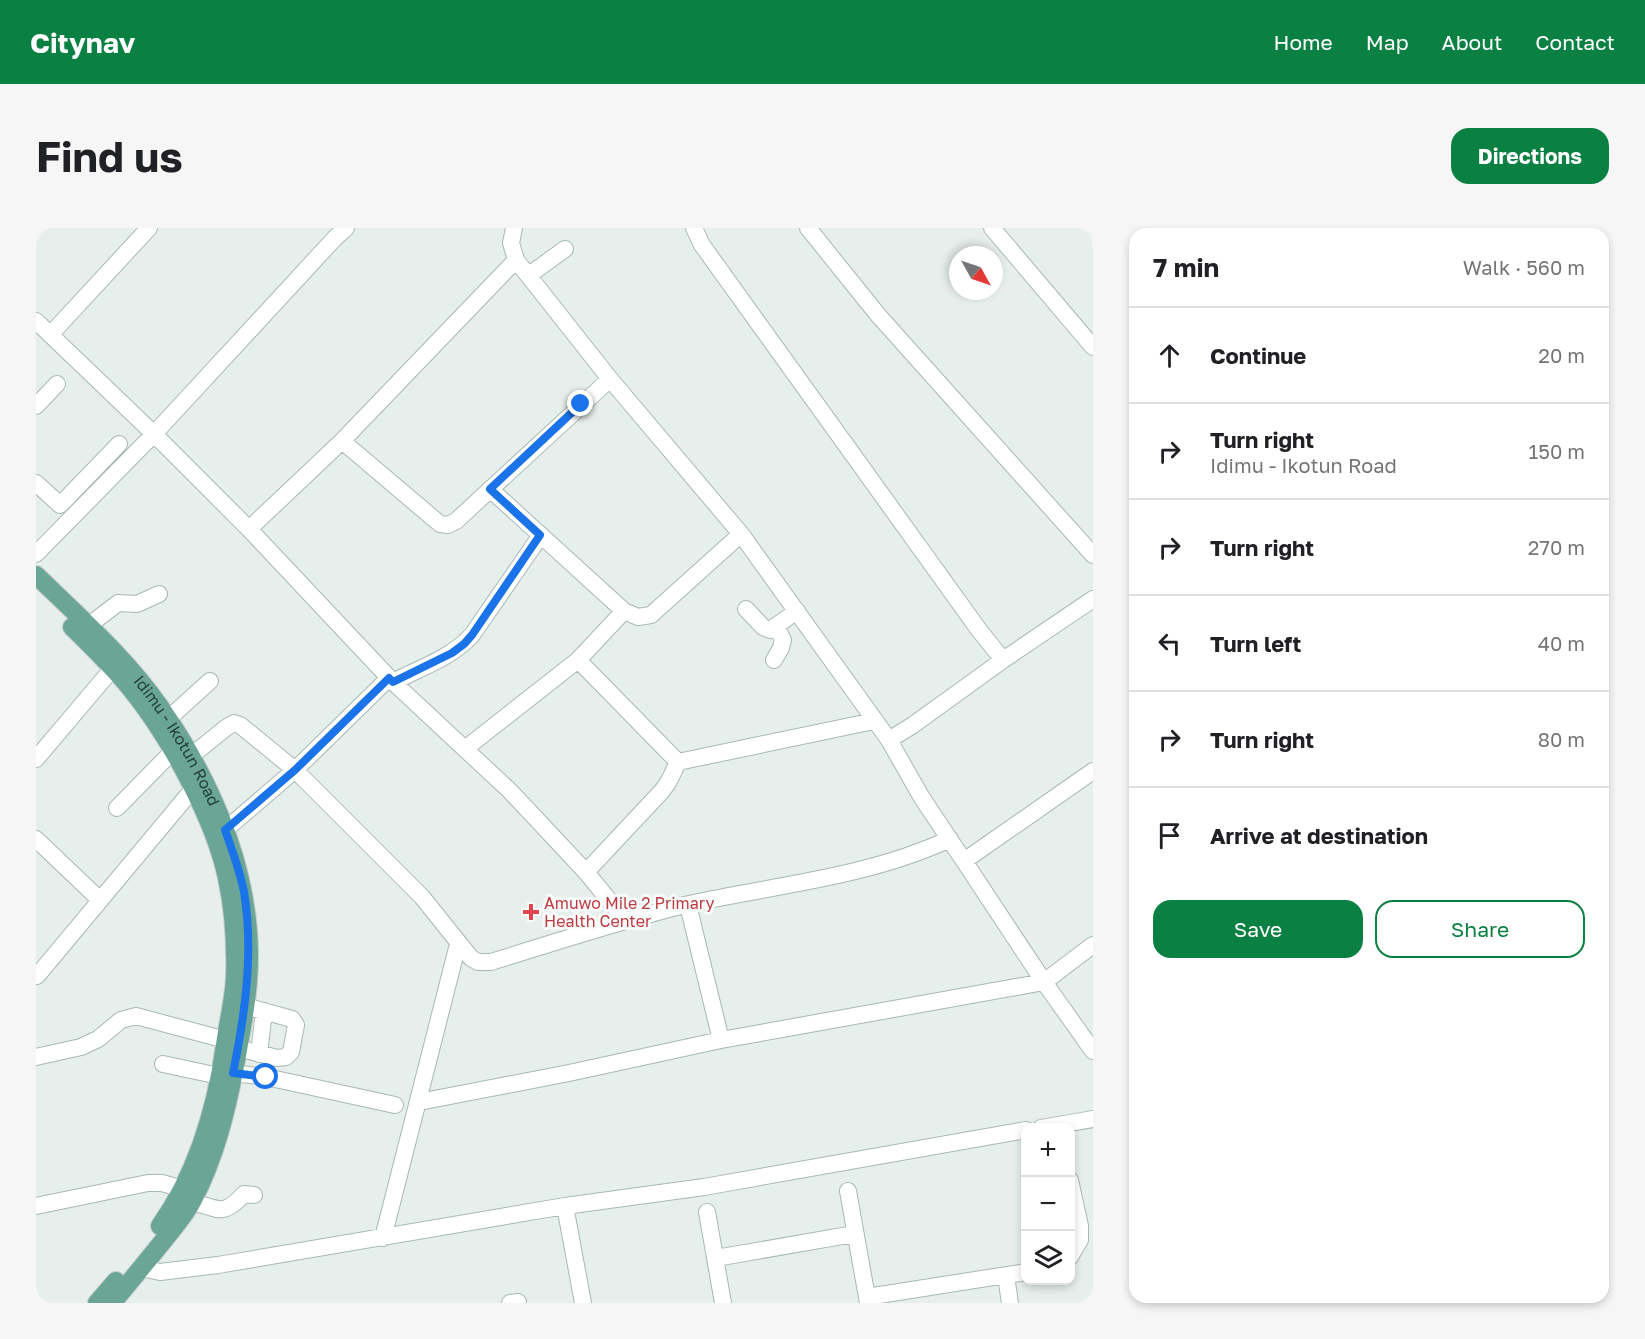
<!DOCTYPE html>
<html lang="en">
<head>
<meta charset="utf-8">
<style>
	:root { --surface:#fff; --page:#f6f6f6; --text:#202124; --muted:#757577; --line:#e0e0e0; --accent:#0b8043 }
	body { margin:0; font-family:"Golos Text",sans-serif; background:var(--page); color:var(--text) }
	.controls { position:absolute; right:18px; bottom:18px; display:grid; overflow:hidden; border-radius:12px; box-shadow:0 3px 9px #0003 }
	.controls button { width:54px; height:54px; display:grid; place-items:center; padding:0; border:0; border-bottom:2px solid var(--line); background:var(--surface); color:var(--text); font:30px sans-serif }
	.compass { position:absolute; left:913px; top:18px; width:54px; height:54px; border-radius:50%; background:var(--surface); box-shadow:0 3px 9px #0003; rotate:130deg }
	.stop { position:absolute; width:18px; height:18px; margin:-14px; border:4px solid #1a73e8; border-radius:50%; background:#fff }
	.stop.end { background:#1a73e8; border-color:#fff; box-shadow:0 2px 6px #0008 }
	.list { margin:0; padding:0; list-style:none }
	h2 { display:flex; justify-content:space-between; align-items:center; height:78px; margin:0; padding:0 24px; font-size:26px }
	h2 small { font-size:20px; font-weight:400; color:var(--muted) }
	.list li { display:grid; grid-template-columns:39px 1fr auto; gap:18px; align-items:center; box-sizing:border-box; height:96px; padding:0 24px; border-top:2px solid var(--line) }
	.list b { display:block; font-size:22px; white-space:nowrap }
	.list p { margin:0; font-size:20px; white-space:nowrap; color:var(--muted) }
	.list em { font-size:20px; font-style:normal; color:var(--muted) }
	.actions { display:flex; gap:12px; padding:18px 24px }
	.actions a { flex:1; padding:14px 0; border:2px solid var(--accent); border-radius:18px; text-align:center; font-size:21px; color:var(--accent) }
	.actions .main { background:var(--accent); color:#fff }
	.icon { flex:none; width:33px; height:33px; fill:none; stroke:currentColor; stroke-width:2; stroke-linecap:round; stroke-linejoin:round }
	.map { position:relative; flex:none; width:1057px; height:1075px; overflow:hidden; border-radius:18px }
	header { display:flex; align-items:center; gap:36px; box-sizing:border-box; height:84px; padding:0 30px; background:var(--accent); color:#fff }
	header strong { font-size:28px }
	nav { display:flex; gap:33px; margin-inline-start:auto; font-size:21px }
	.intro { display:flex; align-items:center; justify-content:space-between; box-sizing:border-box; height:144px; padding:0 36px }
	h1 { margin:0; font-size:42px }
	.button { padding:15px 27px; border-radius:18px; background:var(--accent); color:#fff; font-size:21px; font-weight:700 }
	main { display:flex; gap:36px; padding:0 36px }
	aside { flex:1; background:var(--surface); border-radius:18px; box-shadow:0 3px 9px #0003 }
	.map>svg:first-child { display:block }
	.lines { fill:none; stroke-linecap:round; stroke-linejoin:round }
	.minor-casing { stroke:#a8b8b2; stroke-width:18 }
	.major-casing { stroke:#c2cac8; stroke-width:20 }
	.minor { stroke:#fff; stroke-width:16 }
	.major { stroke:#6aa596; stroke-width:18 }
	.route { stroke:#1a73e8; stroke-width:8 }
	.health-dot { fill:#e0444e; stroke:#f7fbf9; stroke-width:2 }
	.labels { text-anchor:middle; stroke-width:6; stroke-linejoin:round; paint-order:stroke }
	.street-label { font-size:16px; fill:#24423a; stroke:#f7fbf9 }
	.health-label { font-size:16px; fill:#be3a42; stroke:#f7fbf9; text-anchor:start }
</style>
</head>
<body>
<header>
<strong>Citynav</strong>
<nav><a>Home</a><a>Map</a><a>About</a><a>Contact</a></nav>
</header>
<div class="intro"><h1>Find us</h1><a class="button">Directions</a></div>
<main>
<div class="map">
<svg width="1057" height="1075" viewBox="0 0 1057 1075">
	<rect width="100%" height="100%" fill="#e6efeb"/>
	<g class="lines">
		<g class="minor-casing">
			<path id="minor" d="M478,0L475,15L480,32L574,151L705,306L853,512L886,570L928,633
				M658,0L666,17L943,402L967,432
				M772,0L842,87L1057,327
				M956,0L1057,119
				M493,47L529,21
				M0,93L118,206L213,301L357,454L474,563L550,644L590,693
				M14,107L113,0
				M0,178L21,156
				M306,213L404,296L412,297L420,293L574,151
				M0,255L24,277L83,216
				M454,261L588,383L602,389L615,387L705,306
				M213,301L306,213L480,32
				M0,326L118,206L299,10L310,0
				M710,381L727,399L734,402L761,383
				M52,398L82,375L101,376L123,366
				M542,432L642,534L838,493
				M738,432L745,420L747,412L740,398
				M357,454C384,440 415,430 436,407L505,307
				M132,491L174,453
				M853,512L877,497L967,432L1057,371
				M430,520L542,432L588,383
				M155,528L191,499L198,495L204,497L259,542L386,669L435,730L442,734H455C520,714 586,692 653,676C740,657 832,649 914,611
				M0,531L77,440
				M1057,543L928,633L1008,754L1057,823
				M81,580L137,523
				M189,602L259,542L353,450
				M0,611L64,672
				M550,644L626,563L633,553L642,534
				M652,677L685,812
				M1,748L157,561
				M202,820L241,830L250,829L255,824L260,797L256,791L209,778
				M223,826L228,783
				M0,829L45,819L62,811L85,792L100,788L190,812
				M127,836L183,848
				M197,845L230,849L359,877
				M383,874L533,845L685,812L1008,754L1057,717
				M1005,900L1057,891
				M1034,952L1044,998V1012L1034,1029
				M812,963L832,1075
				M156,974C184,981 187,989 208,966L218,967
				M0,978L112,955H126L147,961
				M529,978L547,1075
				M671,984L687,1075
				M347,1010L422,716
				M680,1030L818,1006
				M106,1040L124,1044L182,1037L529,978L668,959L990,902
				M970,1048L974,1075
				M831,1069L990,1044
				M474,1075L482,1074"/>
		</g>
		<g class="major-casing">
			<g id="major">
				<path id="s1" d="M0,347C43,389 89,429 124,479C179,558 220,655 212,753C210,782 204,810 199,838C190,885 179,929 157,972C150,986 138,999 128,1012C111,1033 94,1054 76,1075"/>
				<path d="M36,399C56,419 77,439 95,461C133,508 179,591 191,650C198,682 200,717 199,749C198,772 192,794 189,817C180,882 162,944 124,998"/>
				<path d="M61,1075L80,1053"/>
			</g>
		</g>
		<use href="#minor" class="minor"/>
		<use href="#major" class="major"/>
	</g>
	<g class="lines">
		<path class="route" d="M230,849L197,845C209,786 218,725 208,664C204,643 196,622 189,602L259,542L353,450L357,454L416,425L428,416L436,407L504,307L454,261L545,176"/>
	</g>
	<path class="health-dot" d="M492 675h6v6h6v6h-6v6h-6v-6h-6v-6h6z"/>
	<g class="labels">
		<g class="street-label">
			<text dy="6" stroke="none"><textPath href="#s1" startOffset="219">Idimu - Ikotun Road</textPath></text>
		</g>
		<g class="health-label">
			<text x="508" y="681">Amuwo Mile 2 Primary<tspan x="508" dy="18">Health Center</tspan></text>
		</g>
	</g>
</svg>
<div class="controls">
<button>+</button>
<button>−</button>
<button><svg class="icon" aria-label="layers" viewBox="0 0 24 24"><path d="M12 4l9 5-9 5-9-5zM3 14l9 5 9-5"/></svg></button>
</div>
<svg class="compass" viewBox="-18 -18 36 36"><path d="M0-13l5 13h-10z" fill="#e53935"/><path d="M0 13l5-13h-10z" fill="#757577"/></svg>
<div class="stop" style="left:230px;top:849px"></div>
<div class="stop end" style="left:545px;top:176px"></div>
</div>
<aside>
<h2>7 min<small>Walk · 560 m</small></h2>
<ul class="list">
<li><svg class="icon" aria-label="ahead" viewBox="0 0 24 24"><path d="M12 20V5M6 11l6-6 6 6"/></svg><div><b>Continue</b></div><em>20 m</em></li>
<li><svg class="icon" aria-label="right" viewBox="0 0 24 24"><path d="M7 20v-9h11M14 6l5 5-5 5"/></svg><div><b>Turn right</b><p>Idimu - Ikotun Road</p></div><em>150 m</em></li>
<li><svg class="icon" aria-label="right" viewBox="0 0 24 24"><path d="M7 20v-9h11M14 6l5 5-5 5"/></svg><div><b>Turn right</b></div><em>270 m</em></li>
<li><svg class="icon" aria-label="left" viewBox="0 0 24 24"><path d="M17 20v-9H6M10 6l-5 5 5 5"/></svg><div><b>Turn left</b></div><em>40 m</em></li>
<li><svg class="icon" aria-label="right" viewBox="0 0 24 24"><path d="M7 20v-9h11M14 6l5 5-5 5"/></svg><div><b>Turn right</b></div><em>80 m</em></li>
<li><svg class="icon" aria-label="arrive" viewBox="0 0 24 24"><path d="M6 21V4h12l-3 4 3 4H6"/></svg><div><b>Arrive at destination</b></div></li>
</ul>
<div class="actions"><a class="main">Save</a><a>Share</a></div>
</aside>
</main>
</body>
</html>
